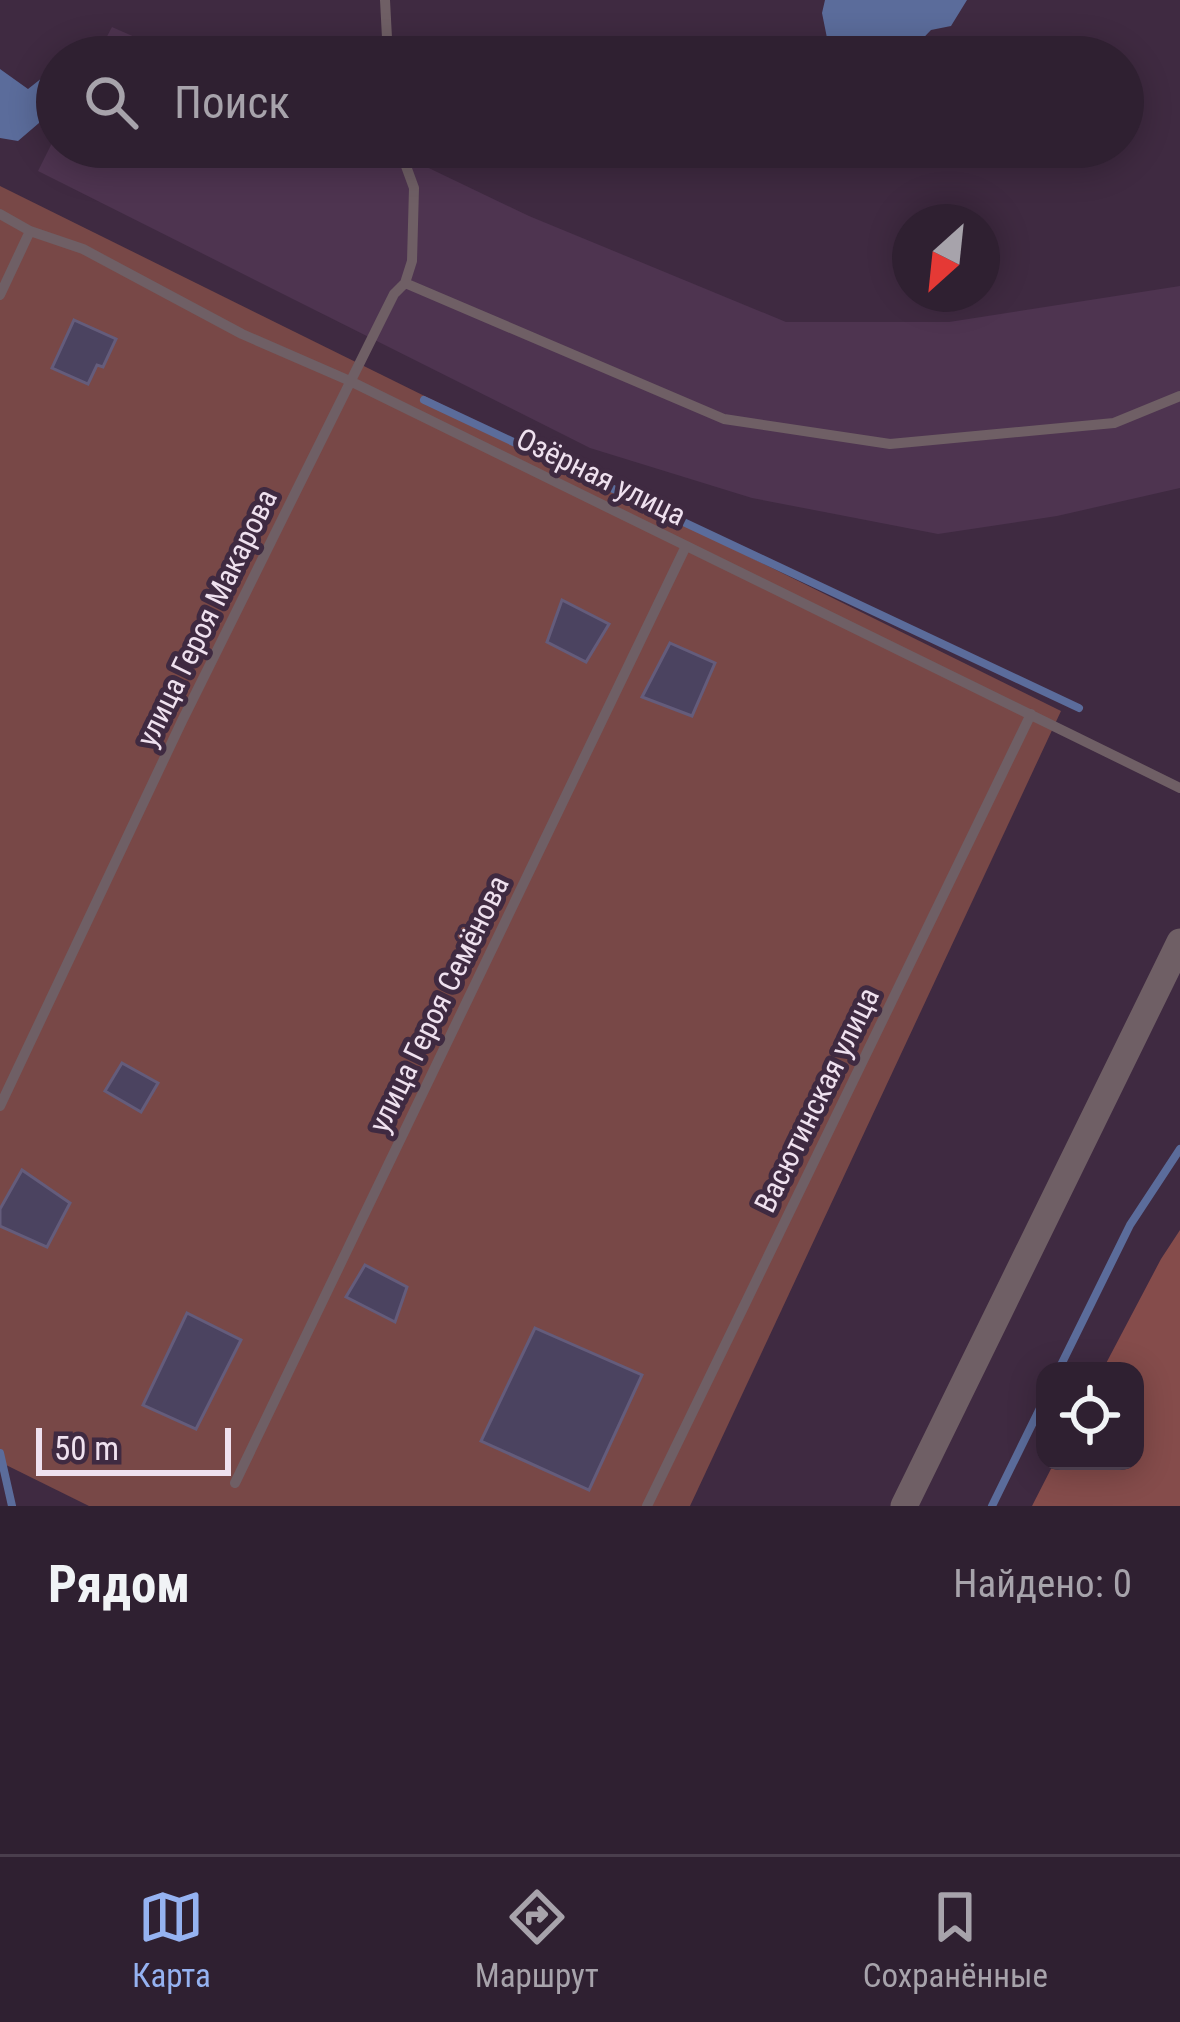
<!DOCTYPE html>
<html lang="ru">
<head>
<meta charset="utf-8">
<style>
	:root { --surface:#2f2031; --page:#372839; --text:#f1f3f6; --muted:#a7a3ab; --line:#4a3e4d; --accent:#95b2f1 }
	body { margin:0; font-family:"Roboto Condensed",sans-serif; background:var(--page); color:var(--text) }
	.controls { position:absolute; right:36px; bottom:36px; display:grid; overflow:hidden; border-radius:24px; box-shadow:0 6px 30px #0003 }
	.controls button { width:108px; height:108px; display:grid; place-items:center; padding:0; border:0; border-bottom:3px solid var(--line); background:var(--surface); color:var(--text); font:60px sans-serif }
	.compass { position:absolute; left:892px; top:204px; width:108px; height:108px; border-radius:50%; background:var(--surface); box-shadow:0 6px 30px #0003; rotate:207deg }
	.scale { position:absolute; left:36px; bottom:30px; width:195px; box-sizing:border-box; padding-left:12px; border:6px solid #efe1ef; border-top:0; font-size:33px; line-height:42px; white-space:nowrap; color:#efe1ef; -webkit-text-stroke:9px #3f2a41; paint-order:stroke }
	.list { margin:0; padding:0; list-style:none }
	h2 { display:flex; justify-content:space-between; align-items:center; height:156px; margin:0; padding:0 48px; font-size:51px }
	h2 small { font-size:39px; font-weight:400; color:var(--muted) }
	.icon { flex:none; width:66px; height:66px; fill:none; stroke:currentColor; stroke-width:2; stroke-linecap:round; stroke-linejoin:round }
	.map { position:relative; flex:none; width:1180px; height:1506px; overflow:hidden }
	.search { position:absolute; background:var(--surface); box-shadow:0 6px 30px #0003; left:36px; right:36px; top:36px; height:132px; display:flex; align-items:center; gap:30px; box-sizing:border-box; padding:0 42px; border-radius:66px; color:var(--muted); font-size:45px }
	.sheet { height:348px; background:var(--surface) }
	nav { display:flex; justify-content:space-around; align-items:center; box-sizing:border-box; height:168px; border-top:3px solid var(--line); background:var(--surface); font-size:33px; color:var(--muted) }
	nav a { display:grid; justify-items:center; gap:6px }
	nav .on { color:var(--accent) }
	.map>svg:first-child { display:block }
	.built { fill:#4e3450 }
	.green { fill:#784847 }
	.forest { fill:#854c4b }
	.water { fill:#5b6c9b }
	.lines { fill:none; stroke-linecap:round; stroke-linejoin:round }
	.stream { stroke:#5b6c9b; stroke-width:8 }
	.building { fill:#4b4360; stroke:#645c7b; stroke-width:3 }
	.service { stroke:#6f5f65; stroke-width:10 }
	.tertiary { stroke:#6f5f65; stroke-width:27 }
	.labels { text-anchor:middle; stroke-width:10; stroke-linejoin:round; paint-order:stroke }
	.street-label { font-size:30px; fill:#efe1ef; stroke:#3f2a41 }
</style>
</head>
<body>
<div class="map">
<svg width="1180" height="1506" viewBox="0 0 1180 1506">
	<rect width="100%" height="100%" fill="#3f2a41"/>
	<path class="built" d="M112,27L180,57H96Z
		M57,133V147H385L529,216L786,322H949L1180,286V488L1057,516L938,534L752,498L590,448L38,171Z"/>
	<path class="green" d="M0,186L1061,711L690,1506H89L0,1462Z"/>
	<path class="forest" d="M1180,1230V1506H1032L1055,1461H1135V1371H1102L1161,1259Z"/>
	<path class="water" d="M825,0H967L951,26L931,30L905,57H863L827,38L822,13Z
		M0,69L28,89L47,74L57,85L40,107L39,123L18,141L0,138Z"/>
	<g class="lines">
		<path class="stream" d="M424,400L1079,708
			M1058,1371L1130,1225L1180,1149
			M0,1453L12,1506
			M992,1506L1045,1398"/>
	</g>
	<path class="building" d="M74,320L116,339L103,367L97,365L88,384L52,368Z
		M562,600L609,624L586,662L547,642Z
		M670,643L715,663L692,716L642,697Z
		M122,1063L158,1083L141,1112L105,1091Z
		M22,1170L70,1203L47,1247L0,1226V1209Z
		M365,1265L407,1287L395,1322L346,1297Z
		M187,1313L241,1340L196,1429L143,1405Z
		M535,1328L642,1375L589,1490L481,1441Z"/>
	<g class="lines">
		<path class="service" d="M385,0L388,57
			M0,214L30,231L83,249L242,334L350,381L1180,788
			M405,283L724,419L890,444L1114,423L1180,396
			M0,295L30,231
			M0,1106L182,721L381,320L394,294L405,283L412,261L414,188L399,147
			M235,1483L686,546
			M647,1506L1031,714"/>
		<path class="tertiary" d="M904,1506L1180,942"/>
	</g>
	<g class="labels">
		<g class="street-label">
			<text transform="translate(601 477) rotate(26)" y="10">Озёрная улица</text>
			<text transform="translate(207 618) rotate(-64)" y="10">улица Героя Макарова</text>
			<text transform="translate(439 1004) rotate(-64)" y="10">улица Героя Семёнова</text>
			<text transform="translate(817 1100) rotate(-64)" y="10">Васютинская улица</text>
		</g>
	</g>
</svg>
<div class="controls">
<button><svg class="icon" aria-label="locate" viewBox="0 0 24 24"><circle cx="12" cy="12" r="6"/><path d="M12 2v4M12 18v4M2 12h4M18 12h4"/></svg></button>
</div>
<svg class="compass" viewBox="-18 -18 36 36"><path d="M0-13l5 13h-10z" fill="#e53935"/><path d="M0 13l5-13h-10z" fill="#a7a3ab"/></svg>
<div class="scale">50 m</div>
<div class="search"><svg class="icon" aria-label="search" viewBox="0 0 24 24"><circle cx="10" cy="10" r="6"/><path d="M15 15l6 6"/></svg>Поиск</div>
</div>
<section class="sheet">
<h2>Рядом<small>Найдено: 0</small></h2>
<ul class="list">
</ul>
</section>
<nav>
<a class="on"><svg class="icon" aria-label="map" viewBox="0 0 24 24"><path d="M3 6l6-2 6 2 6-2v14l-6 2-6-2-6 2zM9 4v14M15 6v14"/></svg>Карта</a>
<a><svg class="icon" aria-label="directions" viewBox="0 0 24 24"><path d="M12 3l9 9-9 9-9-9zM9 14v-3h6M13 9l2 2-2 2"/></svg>Маршрут</a>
<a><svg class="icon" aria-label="saved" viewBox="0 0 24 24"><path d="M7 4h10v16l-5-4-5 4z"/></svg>Сохранённые</a>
</nav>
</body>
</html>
